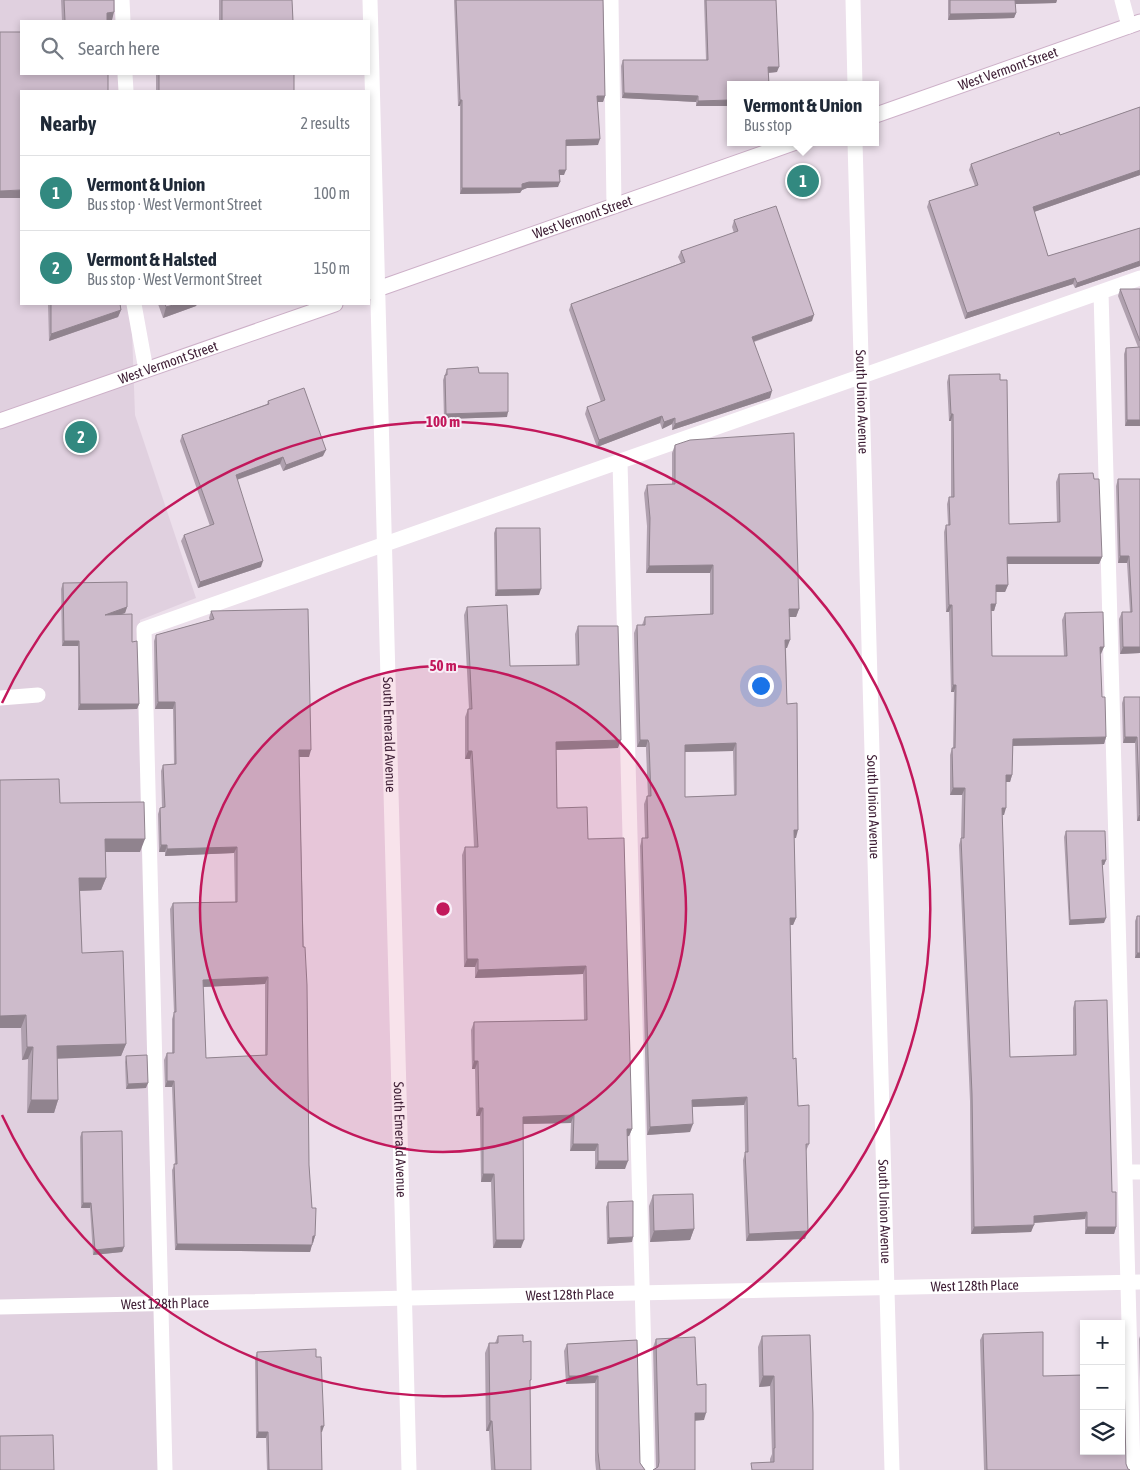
<!DOCTYPE html>
<html lang="en">
<head>
<meta charset="utf-8">
<style>
	:root { --surface:#fff; --page:#f6f6f7; --text:#1f2937; --muted:#747a83; --line:#e0e1e3; --accent:#328980 }
	body { margin:0; font-family:"Asap Condensed",sans-serif; background:var(--page); color:var(--text) }
	.controls { position:absolute; right:15px; bottom:15px; display:grid; overflow:hidden; border-radius:0px; box-shadow:0 2px 8px #0003 }
	.controls button { width:45px; height:45px; display:grid; place-items:center; padding:0; border:0; border-bottom:1px solid var(--line); background:var(--surface); color:var(--text); font:25px sans-serif }
	.you { position:absolute; left:760px; top:685px; width:18px; height:18px; margin:-12px; border:4px solid #fff; border-radius:50%; background:#1a73e8; box-shadow:0 0 0 8px #1a73e833 }
	.badge { display:grid; place-items:center; width:32px; height:32px; border-radius:50%; background:var(--accent); color:#fff; font-size:16px; font-weight:700 }
	.pin { position:absolute; translate:-50% -50%; border:2px solid #fff; box-shadow:0 1px 5px #0006 }
	.popup { position:absolute; left:727px; top:81px; width:152px; height:65px; box-sizing:border-box; display:grid; place-content:center; border-radius:0px; background:var(--surface); filter:drop-shadow(0 1px 4px #0005); font-size:16px; white-space:nowrap; color:var(--muted) }
	.popup b { font-size:19px; color:var(--text) }
	.popup::after { content:''; position:absolute; left:50%; top:100%; margin-left:-10px; border:10px solid transparent; border-top-color:var(--surface) }
	.list { margin:0; padding:0; list-style:none }
	h2 { display:flex; justify-content:space-between; align-items:center; height:65px; margin:0; padding:0 20px; font-size:21px }
	h2 small { font-size:16px; font-weight:400; color:var(--muted) }
	.list li { display:grid; grid-template-columns:32px 1fr auto; gap:15px; align-items:center; box-sizing:border-box; height:75px; padding:0 20px; border-top:1px solid var(--line) }
	.list b { display:block; font-size:19px; white-space:nowrap }
	.list p { margin:0; font-size:16px; white-space:nowrap; color:var(--muted) }
	.list em { font-size:16px; font-style:normal; color:var(--muted) }
	.icon { flex:none; width:28px; height:28px; fill:none; stroke:currentColor; stroke-width:2; stroke-linecap:round; stroke-linejoin:round }
	.map { position:relative; flex:none; width:1140px; height:1470px; overflow:hidden }
	.search { position:absolute; background:var(--surface); box-shadow:0 2px 8px #0003; left:20px; top:20px; width:350px; height:55px; display:flex; align-items:center; gap:12px; box-sizing:border-box; padding:0 18px; border-radius:0px; color:var(--muted); font-size:19px }
	.panel { position:absolute; background:var(--surface); box-shadow:0 2px 8px #0003; left:20px; top:90px; width:350px; height:215px; border-radius:0px }
	.map>svg:first-child { display:block }
	.built { fill:#e0d0df }
	.lines { fill:none; stroke-linecap:round; stroke-linejoin:round }
	.secondary-casing { stroke:#cdb0c8; stroke-width:17 }
	.lane { stroke:#fff; stroke-width:15 }
	.street { stroke:#fff; stroke-width:15 }
	.secondary { stroke:#fff; stroke-width:15 }
	.wall { fill:#b0a1af; fill-rule:evenodd }
	.shaded-wall { fill:#90838e }
	.building { fill:#cdbbcb; stroke:#90838e; fill-rule:evenodd }
	.ring { fill:none; stroke:#c2185b; stroke-width:2.5 }
	.labels { text-anchor:middle; stroke-width:4; stroke-linejoin:round; paint-order:stroke }
	.street-label { font-size:14px; fill:#3e1e35; stroke:#f8eff8 }
	.centre { fill:#c2185b; stroke:#f8eff8; stroke-width:2.5 }
	.ring-label { font-size:15px; text-anchor:middle; font-weight:bold; fill:#c2185b; stroke:#f8eff8; stroke-width:4; stroke-linejoin:round; paint-order:stroke }
</style>
</head>
<body>
<div class="map">
<svg width="1140" height="1470" viewBox="0 0 1140 1470">
	<rect width="100%" height="100%" fill="#ecdfeb"/>
	<path class="built" d="M0,0H121L122,21H21V74H124V91H21V304H131L135,415L196,598L140,620L161,1470H0Z"/>
	<g class="lines">
		<g class="secondary-casing">
			<g id="secondary">
				<path id="s4" d="M876,115L1140,22"/>
				<path id="s5" d="M369,292L796,142"/>
				<path id="s6" d="M0,421L335,304"/>
			</g>
		</g>
		<path class="lane" d="M122,0L123,21
			M611,0L614,206
			M1122,0L1129,26
			M125,74L126,91
			M1101,292L1133,1470
			M134,304L146,370
			M620,462L647,1470
			M0,698L38,695
			M1125,1172H1140
			M165,1470L144,629L1140,278"/>
		<g class="street">
			<path id="s1" d="M370,0L409,1470"/>
			<path d="M853,0L855,85"/>
			<path id="s2" d="M855,142L892,1470"/>
			<path id="s3" d="M0,1307L1140,1282"/>
		</g>
		<use href="#secondary" class="secondary"/>
	</g>
	<path class="wall" d="M61,0H114L112,20H107V21H62Z
		M219,0H292L293,21H219Z
		M454,0H603L605,96L603,102H597L598,145L566,146L564,175H559L558,187L527,188L522,190L520,193L460,194V106H458Z
		M704,0H776L777,72L768,73L730,85V106H696V102L622,98L621,66L623,60H706Z
		M948,0H1057L1056,3L1015,4L1016,13L1014,18L948,20Z
		M156,74H294V91H156Z
		M1140,107V175L1034,212L1048,256L1140,228V266L1075,288L1073,284L965,319L927,207L929,201L975,186L969,170L971,164L1060,135Z
		M734,220L812,321L754,342L770,398L672,430V424L662,429L660,423L597,447L585,414L587,407L601,402L569,310L571,304L681,263L678,257L681,251L734,233L732,227Z
		M1120,289H1140V426H1125L1124,354L1126,348L1138,347L1118,296Z
		M48,304H120L121,310L118,317L49,341Z
		M158,304H197L196,306L163,318Z
		M447,369L479,373L507,417L444,419L443,380Z
		M949,375L1000,380L1009,524L1057,522L1056,482L1059,474L1102,557L1099,564H1007L1008,585L1005,592H996V604L994,611H991L992,656H1064L1062,620L1065,613L1101,654H1100L1102,697L1106,737L1104,744L1013,746L1012,775L1010,782H1006L1004,815H1002L1010,1057L1073,1055V1008L1075,1001L1112,1192L1116,1227L1114,1234H1085V1219L1034,1223L1031,1232L971,1234L970,1101L959,845L961,838L962,795H950V755L952,748H953L954,692H951L949,612H946L944,532L946,525H948L947,504L949,497H951V421H949L947,382Z
		M268,401L323,456L283,471L280,464L237,480L261,567L198,588L181,541L184,535L210,526L180,441L182,435L267,404Z
		M675,445L799,609L796,617H789L787,648H786L787,704L796,838H794L796,918L793,925H790L793,1059L798,1106L809,1144L806,1151L805,1239L746,1241L743,1160L745,1153L744,1105L692,1107L690,1132L647,1135L640,846L642,838H645L644,804L647,796H648L646,750V747H637L634,633L637,625H642L645,617L710,614V573H646L647,526L644,493L647,485L672,484V453ZM733,751L734,795L685,797V752Z
		M1118,479H1140V653L1120,654L1119,619L1122,612H1130L1127,563H1118L1116,486Z
		M496,528L539,595L495,596L494,533Z
		M63,583L127,607L125,613L120,615L132,642L139,704L137,709L78,710V646H62L61,589Z
		M467,607L510,666L576,665L575,634L578,626L618,748L556,750L557,808L588,839L632,1129L629,1136H627L625,1169H595V1151H570L571,1123L523,1124L521,1248H493L491,1182H481L480,1116H476L475,1069H472L471,1030L474,1022L584,1020L583,974L475,978V967H464L462,855L465,847H474L470,759H465V717L468,709H469L464,615Z
		M211,611L309,757H299L309,1165L312,1208L315,1236L313,1243H312L310,1252L175,1250L172,1170L175,1164L172,1087H165L164,1060L167,1053H172V1019L174,1013L170,909L173,903L235,902L234,853L165,856V852H159L158,814L160,808H162L161,771L163,765L174,764L173,709H155L154,641L156,635L210,620L209,618ZM265,984V1055L206,1058L203,987Z
		M1124,697H1140V821H1137L1135,743H1123L1122,703Z
		M0,780L60,803L140,852H105L106,878L101,890L80,891L82,953L126,1044L121,1056L57,1058L58,1100L54,1113H27L28,1059L22,1060L21,1028H0Z
		M1066,831L1106,860L1104,865H1102L1104,923L1069,925L1064,837Z
		M1137,916H1140V958H1135V921Z
		M126,1056L146,1088L126,1089L125,1062Z
		M82,1132L124,1247L122,1252L93,1255L90,1208H81L80,1137Z
		M653,1195L694,1229L690,1240L650,1242L649,1206Z
		M608,1202L632,1242L607,1244L606,1207Z
		M983,1334L1126,1464L1128,1469L1130,1470H984L980,1340Z
		M498,1336L523,1342L530,1385L531,1470H491L489,1431H486L485,1353L489,1343H495Z
		M762,1336L813,1470L770,1462V1459L772,1454L770,1386L759,1387L758,1347Z
		M1140,1336V1382L1139,1339Z
		M656,1339L697,1385L704,1420H695V1470L656,1468L653,1347Z
		M637,1340L640,1463L645,1470H596L595,1460V1383L566,1384L564,1351L567,1344Z
		M257,1352L316,1357L322,1432H321L322,1470H267L266,1438H256L255,1358Z"/>
	<path class="shaded-wall" d="M1015,0H1057L1056,3L1013,4Z
		M114,12L112,20H105L107,13Z
		M1016,13L1014,18L948,20L950,14Z
		M768,67H779L777,72L766,73Z
		M624,93L698,96L696,102L622,98Z
		M597,96H605L603,102H595Z
		M460,100H462L460,106H458Z
		M730,100V106H696L698,101Z
		M600,139L598,145L564,146L566,140Z
		M559,170H566L564,175H557Z
		M1140,170V175L1031,213L1033,207Z
		M529,182H560L558,187L527,188L522,190L520,193L460,194L462,188Z
		M21,190V198H0V191Z
		M1140,261V266L1075,288L1077,283Z
		M1075,278L1073,284L965,319L967,313Z
		M177,304H197L196,306L163,318L166,307Z
		M121,310L118,317L49,341L51,334Z
		M814,315L812,321L749,343L752,337Z
		M772,391L770,398L672,430L675,424Z
		M508,412L507,417L444,419L446,414Z
		M951,414H953L951,421H949Z
		M662,416L660,423L597,447L599,440Z
		M675,418L672,424L662,429L664,422Z
		M1127,420H1140V426H1125Z
		M326,450L323,456L283,471L286,465Z
		M283,457L280,464L233,481L236,475Z
		M1120,556H1129L1127,563H1118Z
		M1007,557H1102L1099,564H1005Z
		M263,561L261,567L198,588L200,582Z
		M713,565L710,573H646L649,566Z
		M996,585H1008L1005,592H994Z
		M541,589L539,595L495,596L497,590Z
		M991,604H996L994,611H988Z
		M949,605H952L949,612H946Z
		M127,607L125,613L103,620L105,615Z
		M789,609H799L796,617H786Z
		M785,640H790L787,648H783Z
		M64,641H79L78,646H62Z
		M1100,647H1104L1101,654H1098Z
		M1123,647H1140V653L1120,654Z
		M953,685H956L954,692H951Z
		M158,702H175L173,709H155Z
		M80,704H139L137,709L78,710Z
		M1106,737L1104,744L1010,746L1013,739Z
		M1125,737H1137L1135,743H1123Z
		M621,740L618,748L553,750L556,742Z
		M640,740H648L646,747H637Z
		M736,743L733,751L682,752L685,745Z
		M299,750H311L309,757H297Z
		M468,751H472L470,759H465Z
		M1006,775H1012L1010,782H1003Z
		M953,788H965L962,795H950Z
		M1002,808H1006L1004,815H999Z
		M1140,814V821H1137L1139,815Z
		M794,830H798L796,838H791Z
		M105,839H145L140,852H100Z
		M161,845H167L165,852H159Z
		M237,847L234,853L165,856L167,849Z
		M1102,860H1106L1104,865H1100Z
		M79,878H106L101,890L75,891Z
		M790,918H796L793,925H787Z
		M1106,918L1104,923L1069,925L1070,920Z
		M1137,953H1140V958H1135Z
		M467,959H478L475,967H464Z
		M586,966L583,974L475,978L478,970Z
		M268,977L265,984L201,987L203,980Z
		M26,1015L21,1028H0V1016Z
		M126,1044L121,1056L52,1059L57,1046Z
		M27,1047H33L28,1059L22,1060Z
		M474,1061H478L475,1069H472Z
		M167,1081H174L172,1087H165Z
		M148,1083L146,1088L126,1089L128,1084Z
		M747,1097L744,1105L689,1107L692,1100Z
		M31,1100H58L54,1113H27Z
		M479,1108H483L480,1116H476Z
		M574,1115L571,1123L520,1124L523,1117Z
		M693,1124L690,1132L647,1135L650,1127Z
		M627,1129H632L629,1136L624,1137Z
		M573,1144H598L595,1151H570Z
		M598,1161H628L625,1169H595Z
		M483,1174H494L491,1182H481Z
		M83,1203H91L90,1208H81Z
		M1087,1212L1085,1219L1032,1223L1034,1216Z
		M1034,1225L1031,1232L971,1234L974,1227Z
		M1087,1227H1116L1114,1234H1085Z
		M694,1229L690,1240L650,1242L654,1231Z
		M808,1231L805,1239L746,1241L749,1234Z
		M313,1236H315L313,1243H310Z
		M633,1237L632,1242L607,1244L609,1238Z
		M496,1240H524L521,1248H493Z
		M177,1244L312,1245L310,1252L175,1250Z
		M124,1247L122,1252L93,1255L95,1250Z
		M569,1376H598L595,1383L566,1384Z
		M763,1376H774L770,1386L759,1387Z
		M695,1413H706L704,1420L693,1421Z
		M490,1421H492L489,1431H486Z
		M321,1426H324L322,1432H319Z
		M258,1432H268L266,1438H256Z"/>
	<path class="building" d="M64,0H114V12L107,13V21H65Z
		M222,0H292L293,21H222Z
		M456,0H603L605,96H597L600,139L566,140V170H559L560,182H529L522,184V188H462V100H460Z
		M706,0H776L779,67H768L769,85H730V100L698,101V96L624,93L623,60H708Z
		M950,0H1015L1016,13L950,14Z
		M0,32H21V74H108V91H21V190L0,191Z
		M159,74H294V91H159Z
		M1140,107V170L1033,207L1048,256L1140,228V261L1077,283L1075,278L967,313L929,201L978,185L971,164L1059,132L1060,135Z
		M776,206L814,315L752,337L772,391L675,424V418L664,422L662,416L599,440L587,407L605,400L571,304L685,262L681,251L738,231L734,220Z
		M1120,289H1140V341Z
		M51,304H120L121,310L51,334Z
		M165,304H177L166,307Z
		M1140,347V420H1127L1126,348Z
		M478,367L479,373H508V412L446,414L445,375H447V369Z
		M1000,374V380H1007L1009,524L1060,522L1059,474L1093,473L1094,479H1099L1102,557H1007L1008,585H996V604H991L992,656H1067L1065,613L1103,612L1104,647H1100L1102,697H1105L1106,737L1013,739L1012,775H1006V808H1002L1010,1057L1076,1055L1075,1001L1107,1000L1112,1192H1116V1227H1087V1212L1034,1216V1225L974,1227L972,1094L961,838H964L965,788H953L952,748H955L956,685H953L952,605H949L946,525H950L949,497H954L953,414H951L949,375Z
		M304,388L326,450L286,465L283,457L236,475L263,561L200,582L184,535L214,524L182,435L269,404L268,401Z
		M794,433L799,609H789L790,640H785L787,704L797,703L798,830H794L796,918H790L793,1059L796,1058L798,1106L809,1105V1144H806L808,1231L749,1234L745,1152H748L747,1097L692,1100L693,1124L650,1127L642,838H648L647,796H651L649,743L648,740H640L637,625H645V617L713,614V565L649,566L650,518L647,485L675,484V445L690,440ZM736,743V795L685,797V745Z
		M1118,479H1140V647H1123L1122,612H1132L1129,556H1120Z
		M496,528H540L541,589L497,590Z
		M127,582V607L105,615L132,614V642L137,641L139,704H80L79,641H64L63,583Z
		M507,605L510,666L579,665L578,626H618L621,740L556,742L557,808L587,807L588,839L624,838L632,1129H627L628,1161H598V1144H573L574,1115L523,1117L524,1240H496L494,1174H483V1108H479L478,1061H474V1022L587,1020L586,966L478,970V959H467L465,847H478L472,751H468V709H472L467,607Z
		M308,609L311,750H299L303,947H305L307,985L309,1165L312,1208H316L315,1236H313L312,1245L177,1244L174,1164H177L174,1081H167V1053H174V1012H176L173,903L237,902V847L167,849V845H161L160,808L165,807L163,765L176,764L175,702H158L156,635L214,619L211,611ZM268,977L267,1055L206,1058L203,980Z
		M1124,697H1140V814L1137,737H1125Z
		M59,779L60,803L144,802L145,839H105L106,878H79L82,953L123,951L126,1044L57,1046L58,1100H31L33,1047H27L26,1015L0,1016V780Z
		M1066,831H1105L1106,860H1102L1106,918L1070,920Z
		M1137,916H1140V953H1137Z
		M147,1055L148,1083L128,1084L126,1056Z
		M122,1131L124,1247L95,1250L91,1203H83L82,1132Z
		M693,1194L694,1229L654,1231L653,1195Z
		M633,1201V1237L609,1238L608,1202Z
		M1043,1332V1376L1084,1375V1451H1121V1333H1123L1126,1464L1128,1469L1130,1470H987L983,1334Z
		M523,1335V1342L531,1341V1380H530L531,1470H495L492,1421H490L489,1343H498V1336Z
		M810,1335L813,1413V1470H752L751,1463L774,1462V1448H775L774,1376H763L762,1336Z
		M695,1337L697,1385L706,1384V1413H695V1470H653L658,1467L659,1462L656,1339Z
		M637,1340L640,1463L645,1470H600L598,1452V1376H569L567,1344Z
		M316,1349V1357H321L324,1426H321L322,1470H269L268,1432H258L257,1352Z
		M53,1435L54,1470H0V1436Z"/>
	<circle cx="443" cy="909" r="243" fill="#c2185b" fill-opacity=".12"/>
	<g class="ring">
		<circle cx="443" cy="909" r="243"/>
		<path d="M2 703A487 487 0 1 1 2 1115"/>
	</g>
	<g class="labels">
		<g class="street-label">
			<text dy="5" stroke="none"><textPath href="#s4" startOffset="140">West Vermont Street</textPath></text>
			<text dy="5" stroke="none"><textPath href="#s5" startOffset="226">West Vermont Street</textPath></text>
			<text dy="5" stroke="none"><textPath href="#s6" startOffset="178">West Vermont Street</textPath></text>
			<text dy="5" stroke="none"><textPath href="#s2" startOffset="260">South Union Avenue</textPath></text>
			<text dy="5" stroke="none"><textPath href="#s1" startOffset="735">South Emerald Avenue</textPath></text>
			<text dy="5" stroke="none"><textPath href="#s2" startOffset="665">South Union Avenue</textPath></text>
			<text dy="5" stroke="none"><textPath href="#s1" startOffset="1140">South Emerald Avenue</textPath></text>
			<text dy="5" stroke="none"><textPath href="#s2" startOffset="1070">South Union Avenue</textPath></text>
			<text dy="5" stroke="none"><textPath href="#s3" startOffset="975">West 128th Place</textPath></text>
			<text dy="5" stroke="none"><textPath href="#s3" startOffset="570">West 128th Place</textPath></text>
			<text dy="5" stroke="none"><textPath href="#s3" startOffset="165">West 128th Place</textPath></text>
		</g>
	</g>
	<circle cx="443" cy="909" r="8" class="centre"/>
	<g class="ring-label">
		<text x="443" y="427">100 m</text>
		<text x="443" y="671">50 m</text>
	</g>
</svg>
<div class="controls">
<button>+</button>
<button>−</button>
<button><svg class="icon" aria-label="layers" viewBox="0 0 24 24"><path d="M12 4l9 5-9 5-9-5zM3 14l9 5 9-5"/></svg></button>
</div>
<div class="you"></div>
<div class="pin badge" style="left:803px;top:181px">1</div>
<div class="popup"><b>Vermont &amp; Union</b>Bus stop</div>
<div class="pin badge" style="left:81px;top:437px">2</div>
<div class="search"><svg class="icon" aria-label="search" viewBox="0 0 24 24"><circle cx="10" cy="10" r="6"/><path d="M15 15l6 6"/></svg>Search here</div>
<section class="panel">
<h2>Nearby<small>2 results</small></h2>
<ul class="list">
<li><span class="badge">1</span><div><b>Vermont &amp; Union</b><p>Bus stop · West Vermont Street</p></div><em>100 m</em></li>
<li><span class="badge">2</span><div><b>Vermont &amp; Halsted</b><p>Bus stop · West Vermont Street</p></div><em>150 m</em></li>
</ul>
</section>
</div>
</body>
</html>
